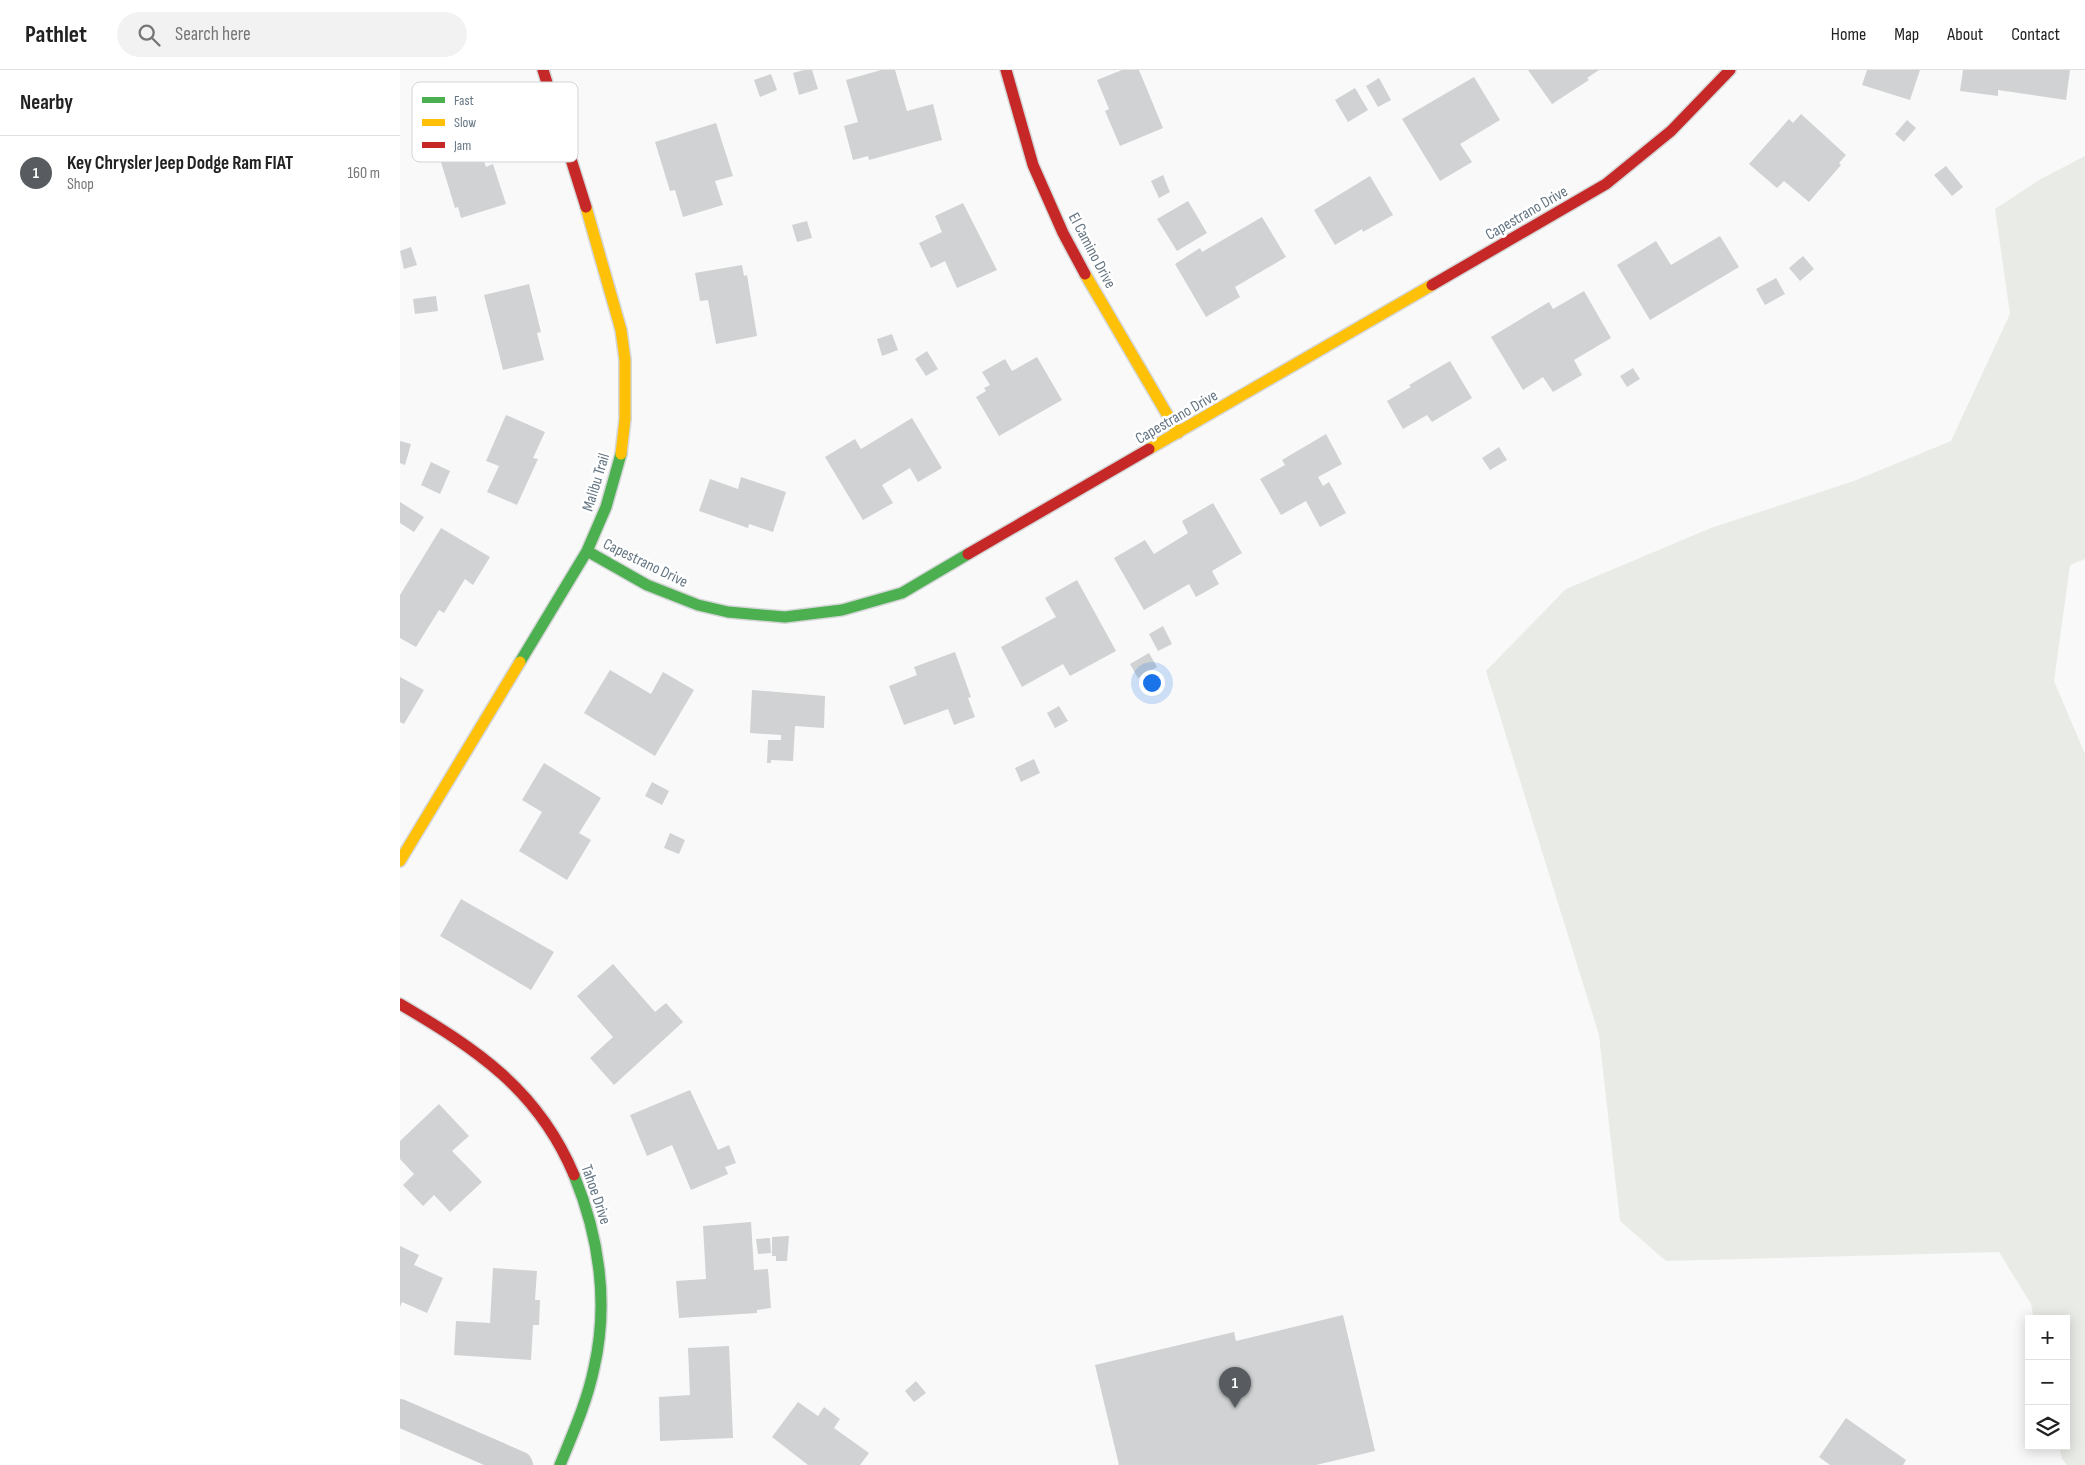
<!DOCTYPE html>
<html lang="en">
<head>
<meta charset="utf-8">
<style>
	:root { --surface:#fff; --page:#f2f2f2; --text:#222; --muted:#767676; --line:#e0e0e0; --accent:#585c60 }
	body { margin:0; font-family:"Sofia Sans Condensed",sans-serif; background:var(--page); color:var(--text) }
	.controls { position:absolute; right:15px; bottom:15px; display:grid; overflow:hidden; border-radius:0px; box-shadow:0 2px 12px #0003 }
	.controls button { width:45px; height:45px; display:grid; place-items:center; padding:0; border:0; border-bottom:1px solid var(--line); background:var(--surface); color:var(--text); font:25px sans-serif }
	.you { position:absolute; left:751px; top:612px; width:18px; height:18px; margin:-12px; border:4px solid #fff; border-radius:50%; background:#1a73e8; box-shadow:0 0 0 8px #1a73e833 }
	.badge { display:grid; place-items:center; width:32px; height:32px; border-radius:50%; background:var(--accent); color:#fff; font-size:16px; font-weight:700 }
	.pin { position:absolute; translate:-50% -41px; filter:drop-shadow(0 1px 2px #0008) }
	.pin::after { content:''; position:absolute; top:26px; width:18px; height:15px; background:inherit; clip-path:polygon(0 0,100% 0,50% 100%) }
	.list { margin:0; padding:0; list-style:none }
	h2 { display:flex; justify-content:space-between; align-items:center; height:65px; margin:0; padding:0 20px; font-size:21px }
	h2 small { font-size:16px; font-weight:400; color:var(--muted) }
	.list li { display:grid; grid-template-columns:32px 1fr auto; gap:15px; align-items:center; box-sizing:border-box; height:75px; padding:0 20px; border-top:1px solid var(--line) }
	.list b { display:block; font-size:19px; white-space:nowrap }
	.list p { margin:0; font-size:16px; white-space:nowrap; color:var(--muted) }
	.list em { font-size:16px; font-style:normal; color:var(--muted) }
	.icon { flex:none; width:28px; height:28px; fill:none; stroke:currentColor; stroke-width:2; stroke-linecap:round; stroke-linejoin:round }
	.map { position:relative; flex:none; width:1685px; height:1395px; overflow:hidden }
	header { display:flex; align-items:center; gap:30px; box-sizing:border-box; height:70px; padding:0 25px; background:var(--surface); border-bottom:1px solid var(--line) }
	header strong { font-size:24px }
	nav { display:flex; gap:28px; margin-inline-start:auto; font-size:18px }
	.search { width:350px; height:45px; background:var(--page); display:flex; align-items:center; gap:12px; box-sizing:border-box; padding:0 18px; border-radius:28px; color:var(--muted); font-size:19px }
	main { display:flex }
	aside { flex:1; background:var(--surface) }
	.map>svg:first-child { display:block }
	.green { fill:#e8ebe6 }
	.building { fill:#d0d2d3 }
	.lines { fill:none; stroke-linecap:round; stroke-linejoin:round }
	.fast-casing { stroke:#d5d6d7; stroke-width:14 }
	.slow-casing { stroke:#d5d6d7; stroke-width:14 }
	.jam-casing { stroke:#d5d6d7; stroke-width:14 }
	.street { stroke:#cecfd0; stroke-width:28 }
	.fast { stroke:#4caf50; stroke-width:11 }
	.slow { stroke:#ffc107; stroke-width:11 }
	.jam { stroke:#c62828; stroke-width:11 }
	.labels { text-anchor:middle; stroke-width:5; stroke-linejoin:round; paint-order:stroke }
	.street-label { font-size:16px; fill:#657683; stroke:#fff }
	.key { fill:#fff; stroke:#d1d6da; stroke-width:1 }
	.key-label { font-size:14px; fill:#657683 }
</style>
</head>
<body>
<header>
<strong>Pathlet</strong>
<div class="search"><svg class="icon" aria-label="search" viewBox="0 0 24 24"><circle cx="10" cy="10" r="6"/><path d="M15 15l6 6"/></svg>Search here</div>
<nav><a>Home</a><a>Map</a><a>About</a><a>Contact</a></nav>
</header>
<main>
<aside>
<h2>Nearby<small></small></h2>
<ul class="list">
<li><span class="badge">1</span><div><b>Key Chrysler Jeep Dodge Ram FIAT</b><p>Shop</p></div><em>160 m</em></li>
</ul>
</aside>
<div class="map">
<svg width="1685" height="1395" viewBox="0 0 1685 1395">
	<rect width="100%" height="100%" fill="#f9f9f9"/>
	<path class="green" d="M1685,86V489L1670,495L1654,611L1685,684V1395H1667L1662,1389L1659,1376H1666V1249H1634L1631,1234L1599,1182L1266,1191L1220,1151L1199,965L1086,601L1166,519L1311,458L1454,411L1551,371L1610,244L1595,139L1641,109Z"/>
	<path class="building" d="M404,0H412L418,19L399,25L393,3Z
		M481,0H495L507,41L533,34L542,70L469,90L468,86L453,90L444,56L458,52L446,10Z
		M722,0H739L763,58L720,76L705,41L709,39L697,10Z
		M1128,0H1199L1187,8L1189,10L1152,34Z
		M1467,0H1520L1510,30L1462,15Z
		M1563,0H1670L1666,30L1598,20V26L1560,21Z
		M371,4L377,20L360,27L354,10Z
		M1074,7L1100,50L1060,74L1072,92L1040,111L1002,49Z
		M979,8L991,30L978,37L966,16Z
		M955,18L968,40L948,52L935,30Z
		M1401,44L1446,85L1439,93L1441,95L1409,132L1384,111L1377,118L1349,94L1389,49L1393,53Z
		M1507,50L1516,58L1504,72L1495,64Z
		M316,53L333,106L315,111L323,135L283,147L275,120L270,121L255,72Z
		M76,67L86,97L93,94L106,134L61,148L58,137L55,138L37,79Z
		M1546,96L1563,117L1552,126L1534,105Z
		M763,105L770,122L759,128L751,111Z
		M970,106L993,145L963,162L962,159L935,175L914,140Z
		M788,131L807,163L777,181L757,149Z
		M563,133L597,200L557,218L545,191L531,198L519,173L542,162L535,146Z
		M862,147L886,187L835,217L840,227L806,247L775,194L800,178L802,182Z
		M407,151L412,168L397,172L392,155Z
		M1320,166L1339,197L1250,250L1217,195L1256,171L1271,195Z
		M11,177L17,195L4,199L0,181Z
		M1403,186L1414,199L1400,211L1389,198Z
		M342,195L344,206L347,205L357,266L316,274L308,230L300,231L295,203Z
		M1376,208L1385,224L1365,235L1356,219Z
		M129,214L141,262L137,263L144,290L103,300L84,225Z
		M1184,221L1211,268L1174,290L1182,305L1153,322L1143,307L1123,320L1091,267L1149,232L1153,239Z
		M36,226L38,241L15,244L13,229Z
		M492,264L498,280L482,286L477,269Z
		M527,281L538,299L526,306L515,289Z
		M637,287L662,330L599,366L576,327L586,321L584,318L590,315L582,302L605,289L612,301Z
		M1050,291L1072,328L1032,352L1027,345L1003,359L987,331L1011,317L1009,315Z
		M1233,298L1240,309L1227,317L1220,306Z
		M106,345L145,362L133,388L138,389L117,435L87,422L99,396L86,391Z
		M512,348L542,398L518,412L510,398L482,415L493,433L463,450L425,387L455,369L461,379Z
		M926,364L942,394L918,407L923,416L929,412L946,443L920,457L906,431L881,445L860,409L885,395L882,390Z
		M0,371L11,374L5,395L0,393Z
		M1099,377L1107,390L1090,400L1082,388Z
		M31,392L50,401L40,424L21,415Z
		M341,407L386,422L373,462L349,454L348,458L299,441L310,409L338,419Z
		M0,432L24,447L14,462L0,453Z
		M813,433L842,483L812,501L819,514L796,527L789,514L744,540L714,488L745,470L754,484L788,463L782,451Z
		M41,458L90,487L73,515L65,509L44,543L39,540L16,577L0,568V525Z
		M677,510L716,581L670,606L663,594L622,617L601,577L656,547L645,528Z
		M763,556L772,574L758,581L749,564Z
		M555,582L571,627L568,628L575,647L554,655L548,639L504,655L489,616L517,605L514,597Z
		M749,583L757,597L738,608L730,594Z
		M210,600L251,624L263,602L294,620L255,686L184,643Z
		M0,607L24,620L4,654L0,652Z
		M352,620L425,626L424,658L395,656L393,691L371,690V693H367L368,670H381V665L350,663Z
		M659,636L668,651L655,658L647,643Z
		M634,689L640,703L621,712L615,698Z
		M144,693L201,728L179,763L191,770L167,810L119,781L142,742L122,730Z
		M252,712L269,721L262,735L245,726Z
		M270,763L285,770L279,784L264,778Z
		M61,829L154,882L131,920L40,866Z
		M213,894L255,942L266,933L283,952L214,1015L190,988L213,967L177,926Z
		M290,1020L318,1080L329,1075L336,1093L325,1097L328,1104L291,1120L272,1075L247,1086L230,1045Z
		M39,1034L69,1066L52,1081L82,1112L50,1142L34,1125L23,1136L3,1115L14,1104L0,1089V1071Z
		M351,1152L354,1200L368,1199L371,1238L357,1240V1243L279,1248L276,1211L306,1209L303,1156Z
		M389,1166L387,1191H376V1186H372V1167Z
		M370,1168L371,1183L358,1184L356,1169Z
		M0,1176L19,1185L14,1195L43,1208L27,1243L2,1232L0,1237Z
		M93,1198L137,1201L135,1230H140L139,1255H133L131,1290L54,1285L56,1251L90,1253Z
		M943,1245L975,1381L916,1395H719L695,1295L834,1262L836,1271Z
		M329,1276L333,1368L260,1371L259,1327L290,1325L288,1278Z
		M516,1311L526,1323L514,1332L505,1321Z
		M398,1332L418,1346L424,1337L440,1349L434,1358L469,1383L460,1395H408L372,1367Z
		M1446,1348L1506,1390L1503,1395H1430L1419,1387Z"/>
	<g class="lines">
		<g class="fast-casing">
			<path id="fast" d="M187,481L247,515L298,535L328,542L385,547L442,540L502,523L568,484
				M120,592L187,481L206,437L221,384
				M160,1395C173,1363 187,1332 194,1298C209,1233 199,1166 174,1105"/>
		</g>
		<g class="slow-casing">
			<path id="slow" d="M186,137L221,260L225,290V349L221,384
				M685,204L778,363
				M749,379L1032,215
				M0,791L120,592"/>
		</g>
		<g class="jam-casing">
			<path id="jam" d="M143,0L186,137
				M606,0L633,95L663,163L685,204
				M1032,215L1206,114L1271,61L1330,0
				M568,484L749,379
				M0,934C76,979 138,1019 174,1105"/>
		</g>
		<path class="street" d="M0,1343L119,1395"/>
		<use href="#fast" class="fast"/>
		<use href="#slow" class="slow"/>
		<use href="#jam" class="jam"/>
	</g>
	<g class="labels">
		<g class="street-label">
			<text transform="translate(1126 142) rotate(-30)" y="6">Capestrano Drive</text>
			<text transform="translate(693 180) rotate(62)" y="6">El Camino Drive</text>
			<text transform="translate(776 346) rotate(-30)" y="6">Capestrano Drive</text>
			<text transform="translate(195 412) rotate(-73)" y="6">Malibu Trail</text>
			<text transform="translate(246 492) rotate(26)" y="6">Capestrano Drive</text>
			<text transform="translate(197 1124) rotate(71)" y="6">Tahoe Drive</text>
		</g>
	</g>
	<rect x="12" y="12" width="166" height="80" rx="8" class="key"/>
	<rect x="22" y="27" width="23" height="6" fill="#4caf50"/>
	<rect x="22" y="49" width="23" height="7" fill="#ffc107"/>
	<rect x="22" y="72" width="23" height="6" fill="#c62828"/>
	<g class="key-label">
		<text x="54" y="35">Fast</text>
		<text x="54" y="57">Slow</text>
		<text x="54" y="80">Jam</text>
	</g>
</svg>
<div class="controls">
<button>+</button>
<button>−</button>
<button><svg class="icon" aria-label="layers" viewBox="0 0 24 24"><path d="M12 4l9 5-9 5-9-5zM3 14l9 5 9-5"/></svg></button>
</div>
<div class="you"></div>
<div class="pin badge" style="left:835px;top:1338px">1</div>
</div>
</main>
</body>
</html>
